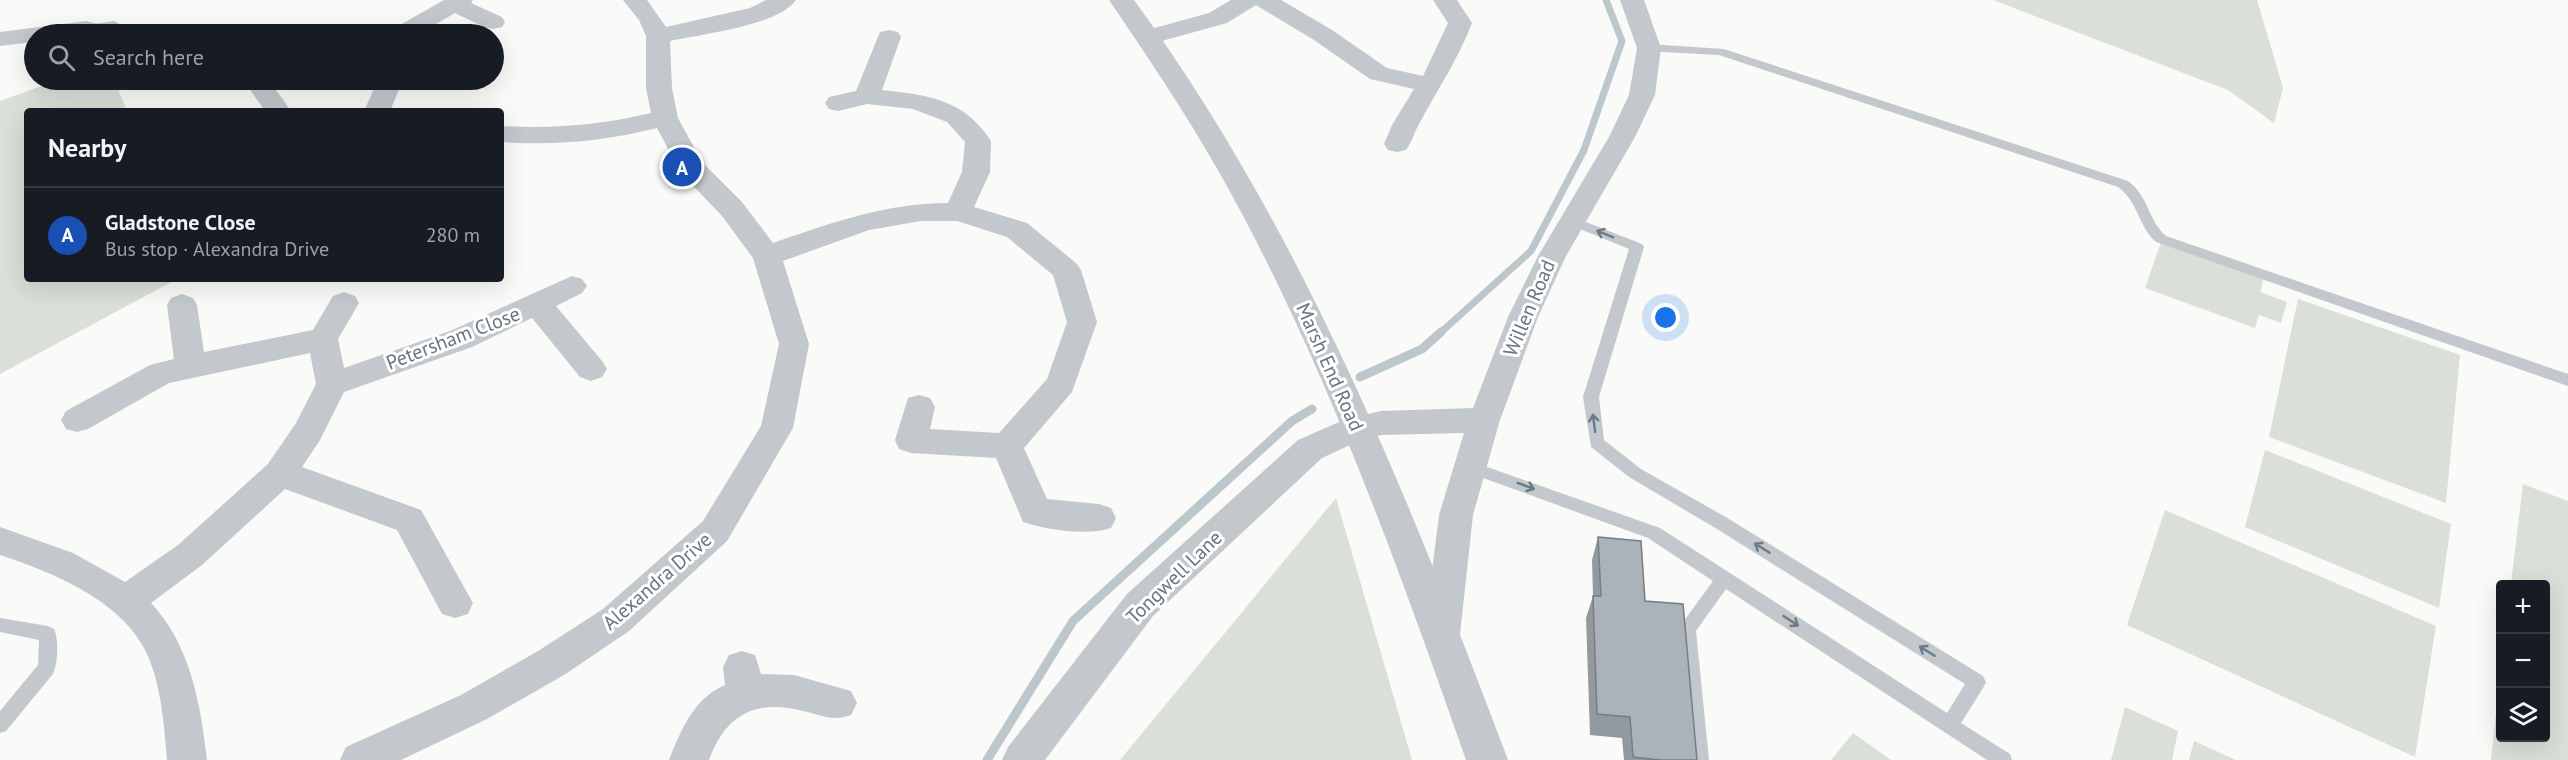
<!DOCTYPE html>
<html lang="en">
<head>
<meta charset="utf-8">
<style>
	:root { --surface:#171b24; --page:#242831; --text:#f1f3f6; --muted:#9ea1a6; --line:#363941; --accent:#e4572e }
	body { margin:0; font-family:"PT Sans",sans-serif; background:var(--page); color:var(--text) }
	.controls { position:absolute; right:18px; bottom:18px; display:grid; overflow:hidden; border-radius:6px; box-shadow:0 6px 24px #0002 }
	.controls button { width:54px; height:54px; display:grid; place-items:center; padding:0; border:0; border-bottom:2px solid var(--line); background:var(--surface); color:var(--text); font:30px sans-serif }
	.you { position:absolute; left:1666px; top:318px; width:21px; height:21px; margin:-15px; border:4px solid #fff; border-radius:50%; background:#1a73e8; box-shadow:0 0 0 9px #1a73e833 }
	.badge { display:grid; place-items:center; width:39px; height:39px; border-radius:50%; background:var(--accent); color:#fff; font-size:20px; font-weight:700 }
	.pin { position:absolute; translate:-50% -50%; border:3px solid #fff; box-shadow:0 2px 6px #0006 }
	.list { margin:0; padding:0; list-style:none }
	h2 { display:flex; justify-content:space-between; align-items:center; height:78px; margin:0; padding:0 24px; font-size:26px }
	h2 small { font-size:20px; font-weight:400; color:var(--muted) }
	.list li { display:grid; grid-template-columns:39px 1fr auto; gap:18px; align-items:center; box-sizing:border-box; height:96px; padding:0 24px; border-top:2px solid var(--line) }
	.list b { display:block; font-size:22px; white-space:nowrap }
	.list p { margin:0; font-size:20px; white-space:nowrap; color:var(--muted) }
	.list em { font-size:20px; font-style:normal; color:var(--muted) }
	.icon { flex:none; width:33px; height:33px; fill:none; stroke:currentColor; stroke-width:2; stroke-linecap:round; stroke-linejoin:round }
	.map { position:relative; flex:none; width:2568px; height:760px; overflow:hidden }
	.search { position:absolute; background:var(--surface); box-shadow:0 6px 24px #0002; left:24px; top:24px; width:480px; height:66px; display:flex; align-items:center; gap:15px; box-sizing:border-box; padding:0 21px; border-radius:33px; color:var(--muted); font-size:22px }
	.panel { position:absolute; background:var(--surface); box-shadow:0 6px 24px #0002; left:24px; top:108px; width:480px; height:174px; border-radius:6px }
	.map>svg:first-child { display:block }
	.green { fill:#dadfd7 }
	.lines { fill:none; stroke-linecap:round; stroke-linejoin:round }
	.stream-far1 { stroke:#bbc7cb; stroke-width:7 }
	.stream { stroke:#bbc7cb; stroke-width:9 }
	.service { fill:#c3c8cc; fill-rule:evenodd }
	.minor { fill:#c3c8cc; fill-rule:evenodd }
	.tertiary { fill:#c3c8cc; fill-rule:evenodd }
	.wall { fill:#929a9f }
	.building { fill:#aab3b9; stroke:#777d82; stroke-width:1.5 }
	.oneway { stroke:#6a7a87 }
	.labels { text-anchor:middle; stroke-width:6; stroke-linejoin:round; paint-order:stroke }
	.street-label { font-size:20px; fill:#657683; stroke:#fff }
</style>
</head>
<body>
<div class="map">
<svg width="2568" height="760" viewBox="0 0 2568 760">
	<rect width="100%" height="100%" fill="#fafaf8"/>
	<path class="green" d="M1993,0H2257L2283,88L2274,123L2228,90Z
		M58,80H114L127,111H27V279H177L0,374V101Z
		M2161,242L2264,278L2260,292L2287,302L2281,323L2259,315L2255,328L2145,288Z
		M2298,299L2460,355L2446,503L2269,437Z
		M2265,450L2451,524L2439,608L2245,527Z
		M2523,484L2568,501V760H2491L2500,677V738H2546V584H2511Z
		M1336,498L1412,760H1120Z
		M2165,510L2436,626L2415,757L2127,625Z
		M2125,707L2178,731L2172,760H2111Z
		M1853,733L1891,760H1831Z
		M2194,741L2236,760H2189Z"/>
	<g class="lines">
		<path class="stream-far1" d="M1439,334L1531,251L1584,150L1622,41L1606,0"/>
		<path class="stream" d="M1360,377L1422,349L1441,332
			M987,760L1073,621L1292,421L1312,409"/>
		<path class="service" d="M114,21L131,30V34C122,35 116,28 108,28C99,29 88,34 80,28L86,25Z
			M1649,44L1724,49L2128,181C2148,195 2148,220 2166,236L2568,374V386L2156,242C2138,226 2138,201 2118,187L1719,55L1645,51V45Z
			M1573,217L1642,244L1644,247L1599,397L1604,440L1641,469L1729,519L1983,676L1986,682L1983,688L1961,723L2010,754L2012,760H1987L1726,589L1696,631L1709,760H1691L1678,629L1713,581L1648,538L1464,471L1462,467L1464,463H1476L1660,528L1947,713L1965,684L1717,529L1629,477L1591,447L1583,397L1629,249L1568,224L1566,221L1568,218Z
			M0,618L48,626L54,629C59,639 58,663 53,674L6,731L0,733V711L38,665L39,640L0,632Z"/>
		<path class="minor" d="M444,0H473L471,3L502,17L505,22L502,27L493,29L484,27L455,13L419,34H390L393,29Z
			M623,0H647L666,27L750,8L766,0H796C778,26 701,34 670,41L672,88L678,118L702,162L742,202L773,243C831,223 886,203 948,203L962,172L965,142L947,122L913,109L867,104L838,111L829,109L825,103L829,97L856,91L880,32L889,30L898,32L901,37L882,90C928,95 964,99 991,141L990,172L974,207L1027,223L1076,263L1081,270L1097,322L1072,392L1024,448L1047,499L1099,504L1111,508L1116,518L1111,528C1087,536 1047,530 1023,522L996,458L911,453L899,449L895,440L908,398L919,395L930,398L935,407L930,429L999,433L1047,379L1067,322L1053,275L1007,237L957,221H921L869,230L783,261L809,344L793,428L727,541L629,631L564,675L487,719L401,760H340L346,747L461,695L538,651L603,609L703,521L761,426L779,344L753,258L722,216L681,173L657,128C604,141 555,146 501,142V126C552,129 601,125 651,113L646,88V36L639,20Z
			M1231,0H1281L1332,30L1387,68L1423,76L1448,23L1433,0H1457L1472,23C1458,60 1437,90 1419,124C1414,133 1412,142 1406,150L1397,152L1388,150L1384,144L1392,125L1414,89L1370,79L1314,40L1256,5L1227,23L1158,42L1149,44L1140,42L1137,37L1140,32L1209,13Z
			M1620,0H1644L1661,48L1655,95L1635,137L1566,256L1538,317L1500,420L1473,515L1460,634L1455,645L1442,650L1429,645L1424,634L1439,515L1464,433L1381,435L1363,439L1322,458L1153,616L1045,760H1002L1008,747L1127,594L1298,440L1346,419L1381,411L1473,408L1508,317L1538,256L1609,137L1629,95L1637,48Z
			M86,21L95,23L98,28L95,33L34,34V42L0,46V32Z
			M243,80H269L291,111H265Z
			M378,80H403L390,111H364Z
			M572,276L582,279L587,286L582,293L556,306L602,361L607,369L602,377L591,381L580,377L532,318L472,347L344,392L320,440L302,467L421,510L473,603L468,614L455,618L442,614L397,530L285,489L202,565L151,603C190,644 201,705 207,760H167C164,724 161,680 144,648C117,598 51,572 0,555V527L73,553L125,582L178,545L268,464L296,423L316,384L310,353L169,383L88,429L77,432L66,429L61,420L66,411L150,365L174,359L167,305L171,298L182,294L193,298L197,305L204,352L313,330L333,296L344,292L355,296L359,303L338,339L344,368L450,331Z
			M742,651L755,655L761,674L794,675L851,691L857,703L851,715C832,722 822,715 803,711C755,699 726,714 709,760H669C681,730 694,698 725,685L723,667L729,655Z"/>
		<path class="tertiary" d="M1109,0H1134C1302,230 1408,495 1508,760H1466C1397,563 1322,354 1219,172C1185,112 1147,56 1109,0Z"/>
	</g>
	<path class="wall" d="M1598,537L1645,601L1697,760H1624L1622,738L1590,735L1586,618L1593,596L1592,560Z"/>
	<path class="building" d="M1598,537L1641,541L1645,601L1683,604L1697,760H1660L1633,757L1630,717L1597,714L1593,596H1601Z"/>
	<defs><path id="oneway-shaft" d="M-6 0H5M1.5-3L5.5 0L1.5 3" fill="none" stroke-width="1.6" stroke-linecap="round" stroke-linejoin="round" transform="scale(1.5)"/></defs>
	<g class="oneway">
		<use href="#oneway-shaft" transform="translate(1605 234) rotate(-158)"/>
		<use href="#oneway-shaft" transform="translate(1594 423) rotate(-97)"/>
		<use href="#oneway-shaft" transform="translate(1526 486) rotate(20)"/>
		<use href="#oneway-shaft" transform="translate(1762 548) rotate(-148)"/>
		<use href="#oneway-shaft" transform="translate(1791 621) rotate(33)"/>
		<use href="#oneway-shaft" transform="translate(1927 651) rotate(-148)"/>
	</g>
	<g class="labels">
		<g class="street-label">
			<text transform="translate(1529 308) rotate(-67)" y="7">Willen Road</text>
			<text transform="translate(453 338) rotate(-21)" y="7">Petersham Close</text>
			<text transform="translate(1330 367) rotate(66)" y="7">Marsh End Road</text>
			<text transform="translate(1174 577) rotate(-44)" y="7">Tongwell Lane</text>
			<text transform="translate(657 581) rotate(-41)" y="7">Alexandra Drive</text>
		</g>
	</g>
</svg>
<div class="controls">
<button>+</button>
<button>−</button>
<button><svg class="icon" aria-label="layers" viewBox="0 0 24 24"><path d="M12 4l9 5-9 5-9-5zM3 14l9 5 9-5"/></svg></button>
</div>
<div class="you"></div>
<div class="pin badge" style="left:682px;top:167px;background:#1a4fb4">A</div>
<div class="search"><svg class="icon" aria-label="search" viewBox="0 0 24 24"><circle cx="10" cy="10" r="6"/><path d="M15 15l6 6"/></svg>Search here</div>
<section class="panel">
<h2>Nearby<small></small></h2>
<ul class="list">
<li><span class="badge" style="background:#1a4fb4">A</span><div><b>Gladstone Close</b><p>Bus stop · Alexandra Drive</p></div><em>280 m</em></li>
</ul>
</section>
</div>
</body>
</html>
